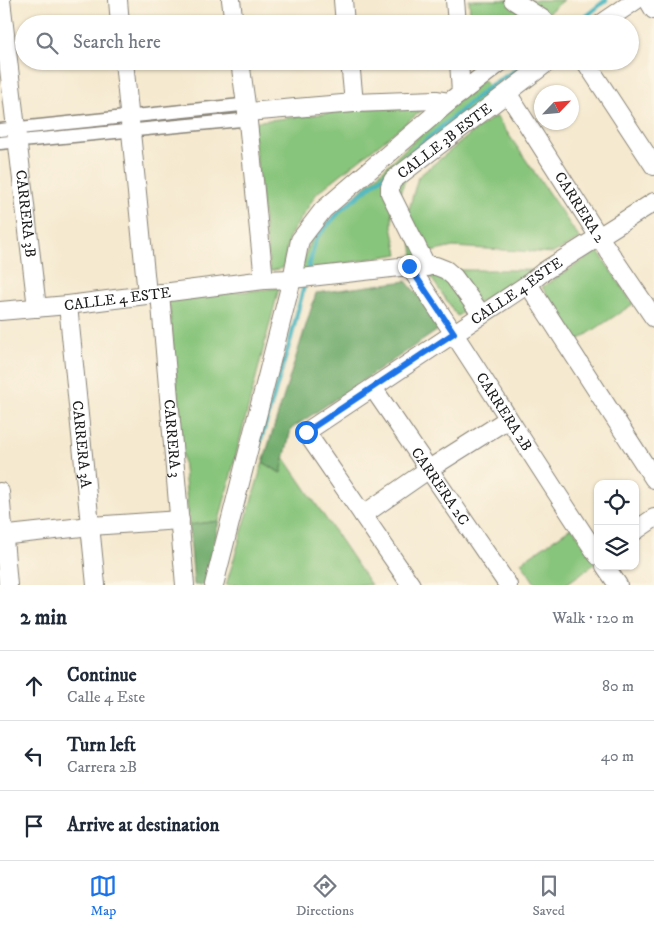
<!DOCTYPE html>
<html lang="en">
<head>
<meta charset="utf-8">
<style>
	:root { --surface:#fff; --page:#f6f6f7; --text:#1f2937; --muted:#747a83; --line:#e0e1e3; --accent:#1a73e8 }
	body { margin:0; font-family:"IM FELL DW Pica",serif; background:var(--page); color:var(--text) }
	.controls { position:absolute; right:15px; bottom:15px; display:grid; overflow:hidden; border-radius:10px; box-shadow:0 1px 4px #0004 }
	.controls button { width:45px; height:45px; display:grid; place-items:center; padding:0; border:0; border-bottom:1px solid var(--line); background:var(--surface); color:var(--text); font:25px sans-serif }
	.compass { position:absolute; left:534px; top:85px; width:45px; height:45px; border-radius:50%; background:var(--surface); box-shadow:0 1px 4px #0004; rotate:64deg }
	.stop { position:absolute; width:15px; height:15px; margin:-11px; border:4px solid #1a73e8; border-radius:50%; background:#fff }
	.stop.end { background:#1a73e8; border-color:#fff; box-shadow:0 1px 5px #0008 }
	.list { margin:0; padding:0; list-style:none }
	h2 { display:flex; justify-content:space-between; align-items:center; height:65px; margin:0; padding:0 20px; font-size:21px }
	h2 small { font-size:16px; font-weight:400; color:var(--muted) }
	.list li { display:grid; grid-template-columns:32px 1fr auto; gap:15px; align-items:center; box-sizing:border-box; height:70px; padding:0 20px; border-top:1px solid var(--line) }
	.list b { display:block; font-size:19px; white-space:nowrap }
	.list p { margin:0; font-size:16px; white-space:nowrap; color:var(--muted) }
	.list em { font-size:16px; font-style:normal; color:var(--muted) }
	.icon { flex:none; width:28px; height:28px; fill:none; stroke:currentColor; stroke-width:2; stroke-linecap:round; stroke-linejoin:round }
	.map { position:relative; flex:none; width:654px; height:585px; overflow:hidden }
	.search { position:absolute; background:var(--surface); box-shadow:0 1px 4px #0004; left:15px; right:15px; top:15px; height:55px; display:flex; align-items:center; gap:12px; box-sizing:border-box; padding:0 18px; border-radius:28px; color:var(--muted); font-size:19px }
	.sheet { height:275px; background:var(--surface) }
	nav { display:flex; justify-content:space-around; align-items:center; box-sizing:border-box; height:70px; border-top:1px solid var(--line); background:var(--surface); font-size:14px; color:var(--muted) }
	nav a { display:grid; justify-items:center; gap:2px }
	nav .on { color:var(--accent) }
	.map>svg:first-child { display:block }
	.green { fill:#88c57b; stroke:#52704c }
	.forest { fill:#6eaa6b; stroke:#456344 }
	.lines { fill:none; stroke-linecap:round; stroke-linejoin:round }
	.stream { stroke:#46b5bf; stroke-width:4.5 }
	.pedestrian-casing { stroke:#888276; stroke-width:15 }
	.minor-casing { stroke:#888276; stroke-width:20 }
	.pedestrian { stroke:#fff; stroke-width:12 }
	.minor { stroke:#fff; stroke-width:18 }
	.route { stroke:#1a73e8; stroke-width:6 }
	.labels { text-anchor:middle; stroke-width:4; stroke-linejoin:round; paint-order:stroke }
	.street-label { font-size:15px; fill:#1c1c1c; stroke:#fcf5e5 }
</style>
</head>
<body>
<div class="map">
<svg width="654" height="585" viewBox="0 0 654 585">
	<rect width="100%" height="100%" fill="#fcf5e5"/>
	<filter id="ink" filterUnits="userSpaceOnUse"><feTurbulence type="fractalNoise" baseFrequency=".02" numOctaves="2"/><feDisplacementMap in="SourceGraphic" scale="10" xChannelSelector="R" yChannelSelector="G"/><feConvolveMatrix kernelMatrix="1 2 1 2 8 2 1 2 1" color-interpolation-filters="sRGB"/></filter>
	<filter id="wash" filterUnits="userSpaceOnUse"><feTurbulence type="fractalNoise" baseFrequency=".0096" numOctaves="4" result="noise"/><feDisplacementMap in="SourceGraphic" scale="20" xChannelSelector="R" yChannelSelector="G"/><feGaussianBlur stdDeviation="1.12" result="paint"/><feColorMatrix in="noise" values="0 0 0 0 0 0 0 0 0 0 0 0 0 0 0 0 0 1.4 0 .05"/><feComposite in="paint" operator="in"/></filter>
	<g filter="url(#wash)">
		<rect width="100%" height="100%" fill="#f5e9cf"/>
		<path class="green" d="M469,0H564L534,24H471Z
			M483,80L497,94L410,170L392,210V227L398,254L300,271L311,237L446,111Z
			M434,101L317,193L289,237L283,268L270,271L252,122Z
			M496,116L580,239L553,253L453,247L413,256L408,213L418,177L479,127Z
			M598,251L633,304L577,341L542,287Z
			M426,270H532L457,316Z
			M279,288L219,521L189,525L169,299Z
			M284,457L371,585H226L263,462L280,473Z
			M572,527L596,563L565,585H536L521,562Z"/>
		<path class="forest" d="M406,281L444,326L291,429L281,473L263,462L316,293Z
			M219,521L212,557L204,585H194L189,525Z"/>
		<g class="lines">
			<path class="stream" d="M576,24L606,0
				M307,274L316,238L342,209L397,165L490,86L530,61
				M252,469L291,338L305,282"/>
		</g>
	</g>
	<g filter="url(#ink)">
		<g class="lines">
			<g class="pedestrian-casing">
				<path id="pedestrian" d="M0,130L241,105L247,112L241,120L0,143"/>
			</g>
			<g class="minor-casing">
				<g id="minor">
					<path id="s1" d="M1,0L37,308"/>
					<path d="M118,0L120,24"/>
					<path d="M231,0L234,24"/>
					<path d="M343,0L345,24"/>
					<path d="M455,0L457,24"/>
					<path d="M513,0L544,20L547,24"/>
					<path d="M648,0L654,10"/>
					<path d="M601,24L636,0"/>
					<path d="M124,61L147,294"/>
					<path d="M240,61L247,112L264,280"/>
					<path d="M350,61L354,103"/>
					<path d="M459,61L461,93"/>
					<path d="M585,61L654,166"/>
					<path id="s2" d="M508,94L599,237L654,318"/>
					<path d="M247,112L354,103L436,100L449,102L502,61"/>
					<path id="s3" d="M409,266C474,362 534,460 598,556"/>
					<path id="s4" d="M427,267L390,193V186L393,180L549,61"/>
					<path d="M528,284L654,479"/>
					<path id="s5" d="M160,293L185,585"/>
					<path id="s6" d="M68,305L96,585"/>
					<path id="s7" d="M0,311L68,305L264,280L292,279L409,266H436L446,270L454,277L482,315"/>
					<path id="s8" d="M373,388L508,585"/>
					<path d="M0,492L8,585"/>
					<path d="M363,515L429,469L508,419"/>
					<path d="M635,531L654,518"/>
					<path d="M0,536L91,526L180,520"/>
					<path d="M605,566L618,585"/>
					<path d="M214,585L292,279L300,240L323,210L449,102"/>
					<path id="s9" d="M411,585L306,432L528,284L543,272L654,202"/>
				</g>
			</g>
			<use href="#pedestrian" class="pedestrian"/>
			<use href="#minor" class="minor"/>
		</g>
	</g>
	<g class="lines" filter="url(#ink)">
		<path class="route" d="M306,432L454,333L409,266"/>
	</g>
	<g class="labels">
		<g class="street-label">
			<text dy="5" stroke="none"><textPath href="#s4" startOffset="161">CALLE 3B ESTE</textPath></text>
			<text dy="5" stroke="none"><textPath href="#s2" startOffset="134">CARRERA 2</textPath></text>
			<text dy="5" stroke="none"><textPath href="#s1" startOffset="215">CARRERA 3B</textPath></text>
			<text dy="5" stroke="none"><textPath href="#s9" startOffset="439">CALLE 4 ESTE</textPath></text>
			<text dy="5" stroke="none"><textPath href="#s7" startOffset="118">CALLE 4 ESTE</textPath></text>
			<text dy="5" stroke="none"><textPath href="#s3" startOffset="174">CARRERA 2B</textPath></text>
			<text dy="5" stroke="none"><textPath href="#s5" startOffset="146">CARRERA 3</textPath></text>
			<text dy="5" stroke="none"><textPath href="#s6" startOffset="140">CARRERA 3A</textPath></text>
			<text dy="5" stroke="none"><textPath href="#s8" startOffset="119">CARRERA 2C</textPath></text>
		</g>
	</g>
</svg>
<div class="controls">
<button><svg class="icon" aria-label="locate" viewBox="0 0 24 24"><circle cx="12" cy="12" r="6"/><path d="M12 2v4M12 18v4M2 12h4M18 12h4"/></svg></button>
<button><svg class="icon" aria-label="layers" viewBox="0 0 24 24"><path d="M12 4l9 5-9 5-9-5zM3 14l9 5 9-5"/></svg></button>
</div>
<svg class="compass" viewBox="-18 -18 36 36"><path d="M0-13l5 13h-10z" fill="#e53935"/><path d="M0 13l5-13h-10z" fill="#747a83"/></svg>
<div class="stop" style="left:306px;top:432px"></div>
<div class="stop end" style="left:409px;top:266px"></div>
<div class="search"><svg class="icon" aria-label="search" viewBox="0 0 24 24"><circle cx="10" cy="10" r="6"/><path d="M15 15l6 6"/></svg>Search here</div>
</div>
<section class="sheet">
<h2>2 min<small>Walk · 120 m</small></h2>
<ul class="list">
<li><svg class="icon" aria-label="ahead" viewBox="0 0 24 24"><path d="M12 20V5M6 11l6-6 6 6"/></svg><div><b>Continue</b><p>Calle 4 Este</p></div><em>80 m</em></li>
<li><svg class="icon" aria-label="left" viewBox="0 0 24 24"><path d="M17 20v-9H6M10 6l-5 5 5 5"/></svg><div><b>Turn left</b><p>Carrera 2B</p></div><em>40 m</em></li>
<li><svg class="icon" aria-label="arrive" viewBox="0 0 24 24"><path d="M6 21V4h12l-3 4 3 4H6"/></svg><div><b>Arrive at destination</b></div></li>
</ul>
</section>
<nav>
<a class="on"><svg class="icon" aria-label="map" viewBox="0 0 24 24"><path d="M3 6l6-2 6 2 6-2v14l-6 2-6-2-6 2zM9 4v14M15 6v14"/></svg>Map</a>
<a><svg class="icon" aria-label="directions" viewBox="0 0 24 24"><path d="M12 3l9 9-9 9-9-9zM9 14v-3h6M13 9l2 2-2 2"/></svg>Directions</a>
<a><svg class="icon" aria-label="saved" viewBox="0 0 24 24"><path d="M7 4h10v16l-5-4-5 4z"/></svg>Saved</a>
</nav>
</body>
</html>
